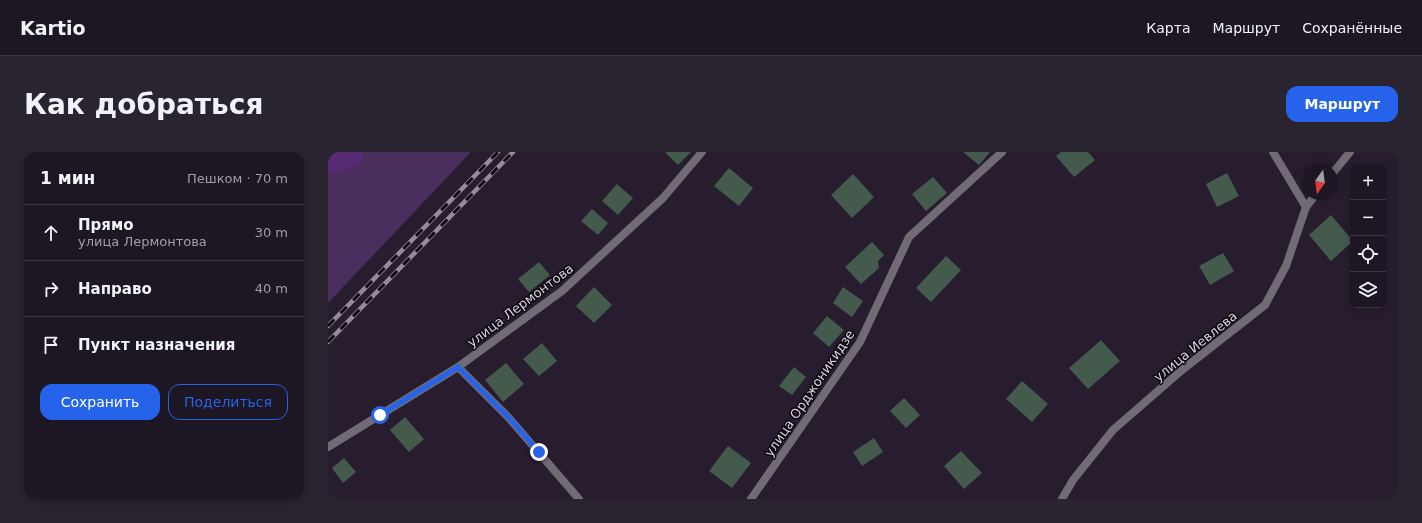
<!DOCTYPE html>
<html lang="ru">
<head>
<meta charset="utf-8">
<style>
	:root { --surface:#1d1623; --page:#2a2330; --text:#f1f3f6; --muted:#a09fa6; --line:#3b3541; --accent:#2563eb }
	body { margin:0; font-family:"DejaVu Sans",sans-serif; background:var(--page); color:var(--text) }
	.controls { position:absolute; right:12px; top:12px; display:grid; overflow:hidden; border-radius:8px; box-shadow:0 2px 10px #0003 }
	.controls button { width:36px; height:36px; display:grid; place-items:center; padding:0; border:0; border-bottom:1px solid var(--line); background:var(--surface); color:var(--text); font:20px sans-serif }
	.compass { position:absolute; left:974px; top:12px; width:36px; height:36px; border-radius:50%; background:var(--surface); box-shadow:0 2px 10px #0003; rotate:194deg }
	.stop { position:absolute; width:12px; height:12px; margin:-9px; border:3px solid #2563eb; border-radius:50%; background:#fff }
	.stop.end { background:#2563eb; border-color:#fff; box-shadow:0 1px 4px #0008 }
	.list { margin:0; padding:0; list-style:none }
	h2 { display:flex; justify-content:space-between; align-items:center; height:52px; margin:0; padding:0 16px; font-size:17px }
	h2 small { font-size:13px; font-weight:400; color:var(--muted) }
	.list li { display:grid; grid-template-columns:26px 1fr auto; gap:12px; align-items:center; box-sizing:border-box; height:56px; padding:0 16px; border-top:1px solid var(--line) }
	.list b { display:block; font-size:15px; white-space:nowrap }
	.list p { margin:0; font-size:13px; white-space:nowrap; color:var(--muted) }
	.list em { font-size:13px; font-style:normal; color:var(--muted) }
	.actions { display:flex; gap:8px; padding:12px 16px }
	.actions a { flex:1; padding:9px 0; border:1px solid var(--accent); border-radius:12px; text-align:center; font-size:14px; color:var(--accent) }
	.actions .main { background:var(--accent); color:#fff }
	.icon { flex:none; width:22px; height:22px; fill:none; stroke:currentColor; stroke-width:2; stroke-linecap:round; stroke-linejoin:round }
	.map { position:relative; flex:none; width:1070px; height:347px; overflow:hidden; border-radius:12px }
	header { display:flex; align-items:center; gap:24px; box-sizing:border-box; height:56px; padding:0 20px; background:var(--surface); border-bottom:1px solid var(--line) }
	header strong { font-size:19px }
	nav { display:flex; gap:22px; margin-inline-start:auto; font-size:14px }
	.intro { display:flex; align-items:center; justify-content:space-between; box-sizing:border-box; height:96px; padding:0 24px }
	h1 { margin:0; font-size:28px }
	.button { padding:10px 18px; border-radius:12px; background:var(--accent); color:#fff; font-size:14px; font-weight:700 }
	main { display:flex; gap:24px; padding:0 24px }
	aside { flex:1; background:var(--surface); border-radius:12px; box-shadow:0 2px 10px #0003 }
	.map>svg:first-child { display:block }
	.green { fill:#4a2f5e }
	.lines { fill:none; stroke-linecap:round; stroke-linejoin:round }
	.river { stroke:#572b74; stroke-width:32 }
	.building { fill:#435a4d }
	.minor { stroke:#706b74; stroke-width:8 }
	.rail-casing { stroke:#948c9a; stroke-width:4.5 }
	.rail { stroke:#0e0911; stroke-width:3; stroke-dasharray:9; stroke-linecap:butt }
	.route { stroke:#2563eb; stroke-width:5 }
	.labels { text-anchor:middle; stroke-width:3; stroke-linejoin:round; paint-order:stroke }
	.street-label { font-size:13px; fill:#d9d3de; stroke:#0e0911 }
</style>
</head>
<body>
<header>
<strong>Kartio</strong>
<nav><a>Карта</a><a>Маршрут</a><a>Сохранённые</a></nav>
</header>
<div class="intro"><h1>Как добраться</h1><a class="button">Маршрут</a></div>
<main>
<aside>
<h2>1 мин<small>Пешком · 70 m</small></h2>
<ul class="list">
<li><svg class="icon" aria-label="ahead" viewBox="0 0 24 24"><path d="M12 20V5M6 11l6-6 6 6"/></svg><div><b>Прямо</b><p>улица Лермонтова</p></div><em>30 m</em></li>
<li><svg class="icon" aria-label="right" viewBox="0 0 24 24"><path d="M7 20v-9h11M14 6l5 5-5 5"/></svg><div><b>Направо</b></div><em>40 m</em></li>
<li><svg class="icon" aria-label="arrive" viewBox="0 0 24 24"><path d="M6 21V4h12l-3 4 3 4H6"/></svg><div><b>Пункт назначения</b></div></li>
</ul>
<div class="actions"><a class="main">Сохранить</a><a>Поделиться</a></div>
</aside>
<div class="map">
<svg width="1070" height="347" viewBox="0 0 1070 347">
	<rect width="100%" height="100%" fill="#271d2f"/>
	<path class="green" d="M0,0H143L0,151Z"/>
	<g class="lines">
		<path class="river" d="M0,6L19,0"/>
	</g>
	<path class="building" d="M337,0H363L350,13Z
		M635,0H662L651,13Z
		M733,0H760L767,8L746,25L728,4Z
		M401,16L425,36L411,54L386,34Z
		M899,21L911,44L889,55L878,32Z
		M525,22L546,45L524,66L503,43Z
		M605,25L619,41L598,59L584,42Z
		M289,32L305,46L290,63L274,49Z
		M264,57L280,71L270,83L253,69Z
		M1003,63L1025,89L1003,109L981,83Z
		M544,90L556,103L550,109L551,116L533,132L517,115Z
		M895,101L906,119L882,133L871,114Z
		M618,104L633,118L603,150L588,136Z
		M211,110L222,123L201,140L190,127Z
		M266,135L284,153L266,171L248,154Z
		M515,135L535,149L524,165L505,151Z
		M499,164L516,178L501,195L485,181Z
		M773,188L792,209L760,237L741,216Z
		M214,191L229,209L211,224L195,207Z
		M178,211L196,232L175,250L157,228Z
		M466,215L478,225L464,243L451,234Z
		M694,229L720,252L704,270L678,247Z
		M576,246L592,263L578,276L562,259Z
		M77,265L96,287L81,300L62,278Z
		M546,286L555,300L534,314L525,300Z
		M400,294L423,311L404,336L381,319Z
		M633,299L654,321L636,337L616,314Z
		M16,306L28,320L15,331L4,316Z"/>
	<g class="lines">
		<path class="minor" d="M945,0L978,55
			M1004,22L1022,0
			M130,215L181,266L251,347
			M0,295L130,215L234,139L335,46L374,0
			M423,347L532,190L581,85L674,0
			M734,347L745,328L785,278L854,218L937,153L958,114L978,55L988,42"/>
		<g class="rail-casing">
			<path id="rail" d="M0,174L170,0
				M0,190L185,0"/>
		</g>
		<use href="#rail" class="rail"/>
	</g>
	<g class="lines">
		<path class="route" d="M52,263L130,215L181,266L211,300"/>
	</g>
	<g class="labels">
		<g class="street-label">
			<text transform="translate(192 153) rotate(-37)" y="5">улица Лермонтова</text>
			<text transform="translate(867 194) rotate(-39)" y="5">улица Иевлева</text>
			<text transform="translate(481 241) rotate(-56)" y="5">улица Орджоникидзе</text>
		</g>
	</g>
</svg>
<div class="controls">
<button>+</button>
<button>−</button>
<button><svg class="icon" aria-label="locate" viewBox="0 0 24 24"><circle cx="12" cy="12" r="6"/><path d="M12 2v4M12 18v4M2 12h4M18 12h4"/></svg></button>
<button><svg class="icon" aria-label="layers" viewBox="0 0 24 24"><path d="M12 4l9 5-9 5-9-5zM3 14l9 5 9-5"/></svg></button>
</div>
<svg class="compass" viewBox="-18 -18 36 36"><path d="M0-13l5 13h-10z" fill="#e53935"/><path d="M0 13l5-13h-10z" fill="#a09fa6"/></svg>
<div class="stop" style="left:52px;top:263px"></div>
<div class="stop end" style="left:211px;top:300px"></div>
</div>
</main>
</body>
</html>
